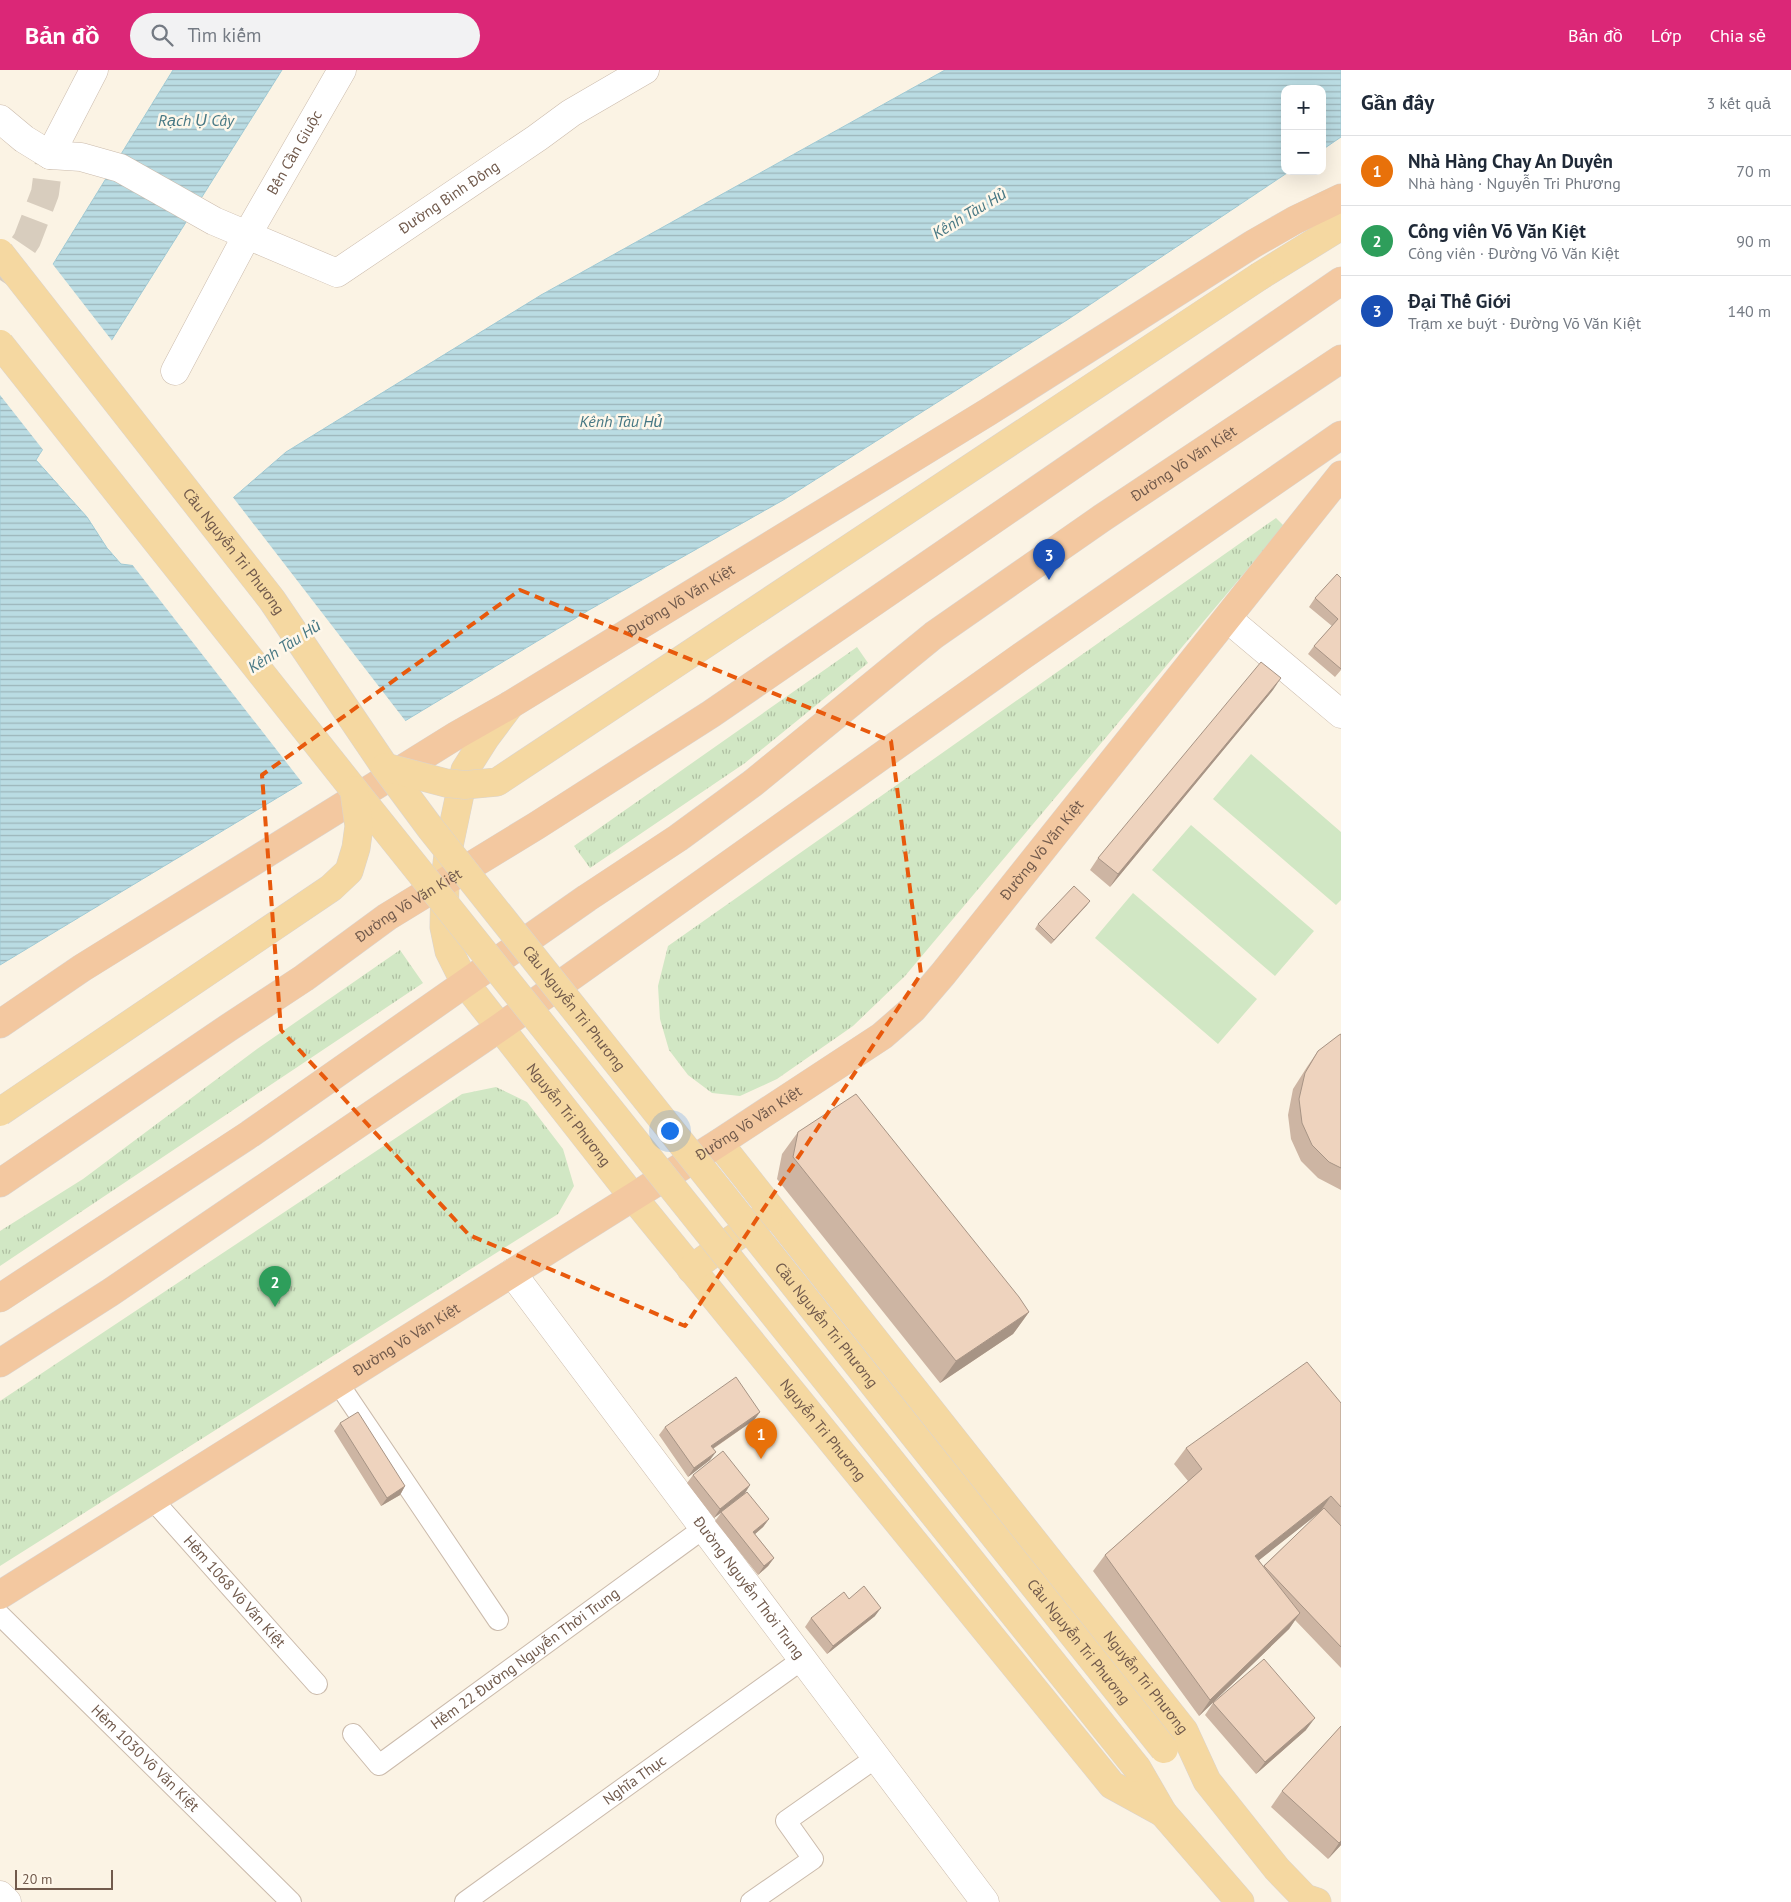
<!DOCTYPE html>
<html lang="vi">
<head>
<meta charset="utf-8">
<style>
	:root { --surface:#fff; --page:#f2f2f3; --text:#1f2937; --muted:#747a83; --line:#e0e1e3; --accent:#db2777 }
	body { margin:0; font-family:"PT Sans",sans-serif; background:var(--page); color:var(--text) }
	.controls { position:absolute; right:15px; top:15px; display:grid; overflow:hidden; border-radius:10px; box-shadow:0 5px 20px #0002 }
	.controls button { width:45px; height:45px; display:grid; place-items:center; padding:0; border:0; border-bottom:1px solid var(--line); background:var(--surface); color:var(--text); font:25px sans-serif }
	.scale { position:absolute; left:15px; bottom:12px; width:98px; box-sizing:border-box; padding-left:5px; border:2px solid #715a4c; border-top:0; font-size:14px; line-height:18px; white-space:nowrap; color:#715a4c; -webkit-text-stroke:4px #fef7ea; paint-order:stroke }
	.you { position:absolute; left:669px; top:1060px; width:18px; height:18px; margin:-12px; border:4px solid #fff; border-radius:50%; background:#1a73e8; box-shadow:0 0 0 8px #1a73e833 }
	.badge { display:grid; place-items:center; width:32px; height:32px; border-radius:50%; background:var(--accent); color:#fff; font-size:16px; font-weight:700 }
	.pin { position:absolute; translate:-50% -41px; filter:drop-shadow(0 1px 2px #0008) }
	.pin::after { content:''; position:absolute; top:26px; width:18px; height:15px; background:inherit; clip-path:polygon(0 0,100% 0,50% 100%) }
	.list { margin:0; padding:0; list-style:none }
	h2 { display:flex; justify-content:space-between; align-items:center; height:65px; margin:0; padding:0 20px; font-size:21px }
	h2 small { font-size:16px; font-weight:400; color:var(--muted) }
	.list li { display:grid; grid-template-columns:32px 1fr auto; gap:15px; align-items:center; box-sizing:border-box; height:70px; padding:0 20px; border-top:1px solid var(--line) }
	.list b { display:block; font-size:19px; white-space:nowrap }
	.list p { margin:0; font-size:16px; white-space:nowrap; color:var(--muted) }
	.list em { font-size:16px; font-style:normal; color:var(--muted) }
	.icon { flex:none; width:28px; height:28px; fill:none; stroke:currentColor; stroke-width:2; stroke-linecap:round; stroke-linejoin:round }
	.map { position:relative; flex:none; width:1341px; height:1832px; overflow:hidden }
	header { display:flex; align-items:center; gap:30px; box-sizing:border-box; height:70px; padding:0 25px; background:var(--accent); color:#fff }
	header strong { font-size:24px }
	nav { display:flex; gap:28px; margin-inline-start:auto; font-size:18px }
	.search { width:350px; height:45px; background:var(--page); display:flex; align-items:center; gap:12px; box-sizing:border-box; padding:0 18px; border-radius:28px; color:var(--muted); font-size:19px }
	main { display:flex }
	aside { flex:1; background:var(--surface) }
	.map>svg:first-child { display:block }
	.park { fill:url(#park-tufts) }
	.garden { fill:#d1e7c4 }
	.water { fill:url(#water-rules); stroke:#a1cad4 }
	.pier { fill:#fbf3e4 }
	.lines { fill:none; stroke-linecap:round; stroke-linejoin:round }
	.tertiary-tunnel { stroke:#d8cdbe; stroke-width:28; stroke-dasharray:28 14; stroke-linecap:butt }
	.service-casing { stroke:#cbbbac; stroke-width:22 }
	.minor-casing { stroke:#cbbbac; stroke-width:29 }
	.tertiary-casing { stroke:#cbbbac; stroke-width:29 }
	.primary-casing { stroke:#dad4d0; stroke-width:29 }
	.trunk-casing { stroke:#dad4d0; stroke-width:29 }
	.service { stroke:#fff; stroke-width:20 }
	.minor { stroke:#fff; stroke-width:28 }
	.tertiary { stroke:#fff; stroke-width:28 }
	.primary { stroke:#f5d8a1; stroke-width:28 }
	.trunk { stroke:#f3c8a0; stroke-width:28 }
	.primary-bridge-casing { stroke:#dad4d0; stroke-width:29; stroke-linecap:butt }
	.primary-bridge { stroke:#f5d8a1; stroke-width:28 }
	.wall { fill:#cdb5a3; fill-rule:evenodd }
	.shaded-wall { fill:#a79485 }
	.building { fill:#eed3be; stroke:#a79485 }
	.marked { fill:none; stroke:#e8590c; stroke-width:4; stroke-dasharray:10 6; stroke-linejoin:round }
	.labels { text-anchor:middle; stroke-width:5; stroke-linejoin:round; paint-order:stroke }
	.street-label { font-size:15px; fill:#715a4c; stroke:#fef7ea }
	.water-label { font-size:16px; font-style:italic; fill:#477884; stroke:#fef7ea }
</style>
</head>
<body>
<header>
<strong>Bản đồ</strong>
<div class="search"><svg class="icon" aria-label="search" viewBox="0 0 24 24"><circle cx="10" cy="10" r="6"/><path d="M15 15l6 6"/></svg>Tìm kiếm</div>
<nav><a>Bản đồ</a><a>Lớp</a><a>Chia sẻ</a></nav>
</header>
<main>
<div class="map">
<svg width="1341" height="1832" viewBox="0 0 1341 1832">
	<defs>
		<pattern id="park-tufts" width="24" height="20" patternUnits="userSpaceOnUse" patternTransform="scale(1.25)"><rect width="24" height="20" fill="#d1e7c4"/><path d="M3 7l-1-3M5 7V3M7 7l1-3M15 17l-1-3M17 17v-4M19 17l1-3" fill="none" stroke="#aebea1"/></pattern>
		<pattern id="water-rules" width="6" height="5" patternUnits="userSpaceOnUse" patternTransform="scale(1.25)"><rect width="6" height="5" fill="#badce3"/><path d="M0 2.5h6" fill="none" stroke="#9cb5ba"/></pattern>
	</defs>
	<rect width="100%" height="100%" fill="#fbf3e4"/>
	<path class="park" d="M1276,448L1284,456L905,906L853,956L777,1009L740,1026L712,1023L688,1005L669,980L660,949L658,916L668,876Z
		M857,577L868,593L745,693L590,798L574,776Z
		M400,880L423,913L0,1196V1161L83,1109L257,979Z
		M496,1017L527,1032L563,1079L574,1116L558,1144L0,1496V1331L462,1024Z"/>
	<path class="garden" d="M1251,684L1341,762V830L1336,835L1213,729Z
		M1191,755L1314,861L1275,906L1152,800Z
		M1133,823L1257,929L1218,974L1095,868Z"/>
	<path class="water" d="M173,0H282L36,390L87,447L107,478L121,494L152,498L286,382L541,225L945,0H1341V67L1322,80V19H1285V101H1290L1067,250L785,429L589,540L0,895V280Z"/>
	<path class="pier" d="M51,192L113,272L44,381L0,325V275Z
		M232,426L407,653L304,715L131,493L151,495Z"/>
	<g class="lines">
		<path class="tertiary-tunnel" d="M0,210L27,170L45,123L50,85"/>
		<g class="service-casing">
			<g id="service">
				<path d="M338,1313L498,1550"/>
				<path id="s1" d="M152,1429L317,1614"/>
				<path id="s2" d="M0,1545L291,1832"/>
				<path id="s3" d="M353,1664L379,1695L704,1458"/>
				<path id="s4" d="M465,1832L803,1589"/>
				<path d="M751,1832L813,1789L786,1751L877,1687"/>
			</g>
		</g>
		<g class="minor-casing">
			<g id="minor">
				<path d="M50,85L94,0"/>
				<path id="s5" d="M175,301L247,165L342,0"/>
				<path d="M1228,549L1341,644"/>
				<path id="s6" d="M512,1203L985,1832"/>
				<path d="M0,1825L7,1832"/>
			</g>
		</g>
		<g class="tertiary-casing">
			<g id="tertiary">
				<path id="s7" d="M0,49L24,69L50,85L81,87L120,98L214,151L337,203L537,68L571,43L645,0"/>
			</g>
		</g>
		<g class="primary-casing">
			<g id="primary">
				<path d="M1260,206L1341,156"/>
				<path id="s8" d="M510,635L486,667L465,700L449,776L445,811L444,857L449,881L465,913L633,1127L1112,1715L1163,1743"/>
				<path id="s9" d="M719,1073L1184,1661L1207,1711L1277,1799L1305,1828L1317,1832"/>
				<path d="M691,1199L768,1144"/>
				<path d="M1137,1698L1163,1743L1240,1832"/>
			</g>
		</g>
		<g class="trunk-casing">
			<g id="trunk">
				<path id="s10" d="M0,954L82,898L457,665L510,635L988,342L1253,174L1295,150L1341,128"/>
				<path id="s11" d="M0,1113L228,958L304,908L387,847L536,756L711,644L1341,211"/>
				<path id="s12" d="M0,1228L250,1064L587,828L678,768L753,713L934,565L1102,448L1341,289"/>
				<path d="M0,1293L111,1222L499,958L1022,586L1341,365"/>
				<path id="s13" d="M0,1525L719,1073L882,966L913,939L943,904L1341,405"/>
			</g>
		</g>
		<use href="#service" class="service"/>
		<use href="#minor" class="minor"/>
		<use href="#tertiary" class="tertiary"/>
		<use href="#primary" class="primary"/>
		<use href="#trunk" class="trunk"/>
		<g class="primary-bridge-casing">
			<g id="primary-bridge">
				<path id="s14" d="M0,183L272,530L385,697L431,759L1164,1679"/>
				<path d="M0,274L354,720L1137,1698"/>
				<path d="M385,697L446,713L465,715L497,712L1260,206"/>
				<path d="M0,1042L331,818L349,801L356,778L359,756L354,720"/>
			</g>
		</g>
		<use href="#primary-bridge" class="primary-bridge"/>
	</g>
	<path class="wall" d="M1341,508V600L1335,607L1308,584L1314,576L1332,556L1309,537L1315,528Z
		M1273,620L1110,817L1090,800L1098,788Z
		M1087,835L1051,874L1035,859L1038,854Z
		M1341,964V1120L1318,1108L1301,1091L1291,1069L1288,1045L1293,1019L1307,997L1318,981Z
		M798,1062L1029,1242L1013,1264L940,1313L777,1109L782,1084Z
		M1341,1333V1598L1295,1550L1289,1559L1199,1646L1093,1501L1105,1485L1188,1411L1174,1394L1186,1378ZM1320,1442V1443L1263,1496L1259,1490Z
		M760,1342L754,1350L713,1379L710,1390L688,1407L659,1365L665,1357Z
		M340,1353L405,1416L400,1425L381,1436L334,1361Z
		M693,1405L750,1415L745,1423L769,1449L763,1457L755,1464L774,1488L768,1496L758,1505L715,1451L721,1443L714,1448L687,1413Z
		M875,1546L827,1584L805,1557L811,1548Z
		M1213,1633L1306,1660L1256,1704L1205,1645Z
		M1341,1656V1775L1328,1789L1271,1737L1282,1721Z"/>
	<path class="shaded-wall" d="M1281,608L1273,620L1110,817L1118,804Z
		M1090,831L1087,835L1051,874L1054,870Z
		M1029,1242L1013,1264L940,1313L956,1291Z
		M760,1342L754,1350L705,1384L711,1376Z
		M716,1382L710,1390L688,1407L694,1398Z
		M750,1415L745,1423L714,1448L720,1439Z
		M405,1416L400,1425L381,1436L387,1428Z
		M1331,1426L1320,1442L1244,1502L1255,1486Z
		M769,1449L763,1457L747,1471L753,1462Z
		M774,1488L768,1496L758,1505L764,1496Z
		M881,1538L875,1546L827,1584L833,1576Z
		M1300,1543L1289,1559L1199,1646L1210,1630Z
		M1315,1648L1306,1660L1256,1704L1265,1692Z
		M1341,1771V1775L1328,1789L1339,1773Z"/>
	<path class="building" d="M1337,504L1341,508V599L1314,576L1338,549L1315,528Z
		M1261,592L1281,608L1118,804L1098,788Z
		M1074,816L1090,831L1054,870L1038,854Z
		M1341,964V1098L1329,1092L1312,1075L1302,1053L1299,1029L1305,1003L1318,981L1339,965Z
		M856,1024L1019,1227L1029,1242L956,1291L793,1087L798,1062Z
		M1307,1292L1341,1333V1437L1331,1426L1255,1486L1300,1543L1210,1630L1105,1485L1202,1399L1186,1378Z
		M736,1307L760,1342L711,1376L716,1382L694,1398L665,1357Z
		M358,1342L405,1416L387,1428L340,1353Z
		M723,1381L750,1415L720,1439L693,1405Z
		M747,1422L769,1449L753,1462L774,1488L764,1496L721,1442Z
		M1324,1438L1341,1456V1577L1264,1496Z
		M864,1516L881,1538L833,1576L811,1548L844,1522L849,1529Z
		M1264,1589L1315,1648L1265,1692L1213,1633Z
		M1341,1656V1771L1339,1773L1282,1721Z"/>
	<path class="marked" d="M520,520L891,671L921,904L685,1256L469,1165L281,960L262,705Z"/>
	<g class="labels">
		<g class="street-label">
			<text dy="5" stroke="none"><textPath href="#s5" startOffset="249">Bến Cần Giuộc</textPath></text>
			<text dy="5" stroke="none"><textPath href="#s7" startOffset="510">Đường Bình Đông</textPath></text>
			<text dy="5" stroke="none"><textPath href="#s12" startOffset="1449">Đường Võ Văn Kiệt</textPath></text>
			<text dy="5" stroke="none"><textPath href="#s14" startOffset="379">Cầu Nguyễn Tri Phương</textPath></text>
			<text dy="5" stroke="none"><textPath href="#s10" startOffset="802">Đường Võ Văn Kiệt</textPath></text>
			<text dy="5" stroke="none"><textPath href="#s13" startOffset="1290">Đường Võ Văn Kiệt</textPath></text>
			<text dy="5" stroke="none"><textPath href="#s11" startOffset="494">Đường Võ Văn Kiệt</textPath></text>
			<text dy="5" stroke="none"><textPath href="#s14" startOffset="949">Cầu Nguyễn Tri Phương</textPath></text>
			<text dy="5" stroke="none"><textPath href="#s8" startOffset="466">Nguyễn Tri Phương</textPath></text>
			<text dy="5" stroke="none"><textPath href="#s13" startOffset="885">Đường Võ Văn Kiệt</textPath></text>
			<text dy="5" stroke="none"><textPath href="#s14" startOffset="1354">Cầu Nguyễn Tri Phương</textPath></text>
			<text dy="5" stroke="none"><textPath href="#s13" startOffset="480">Đường Võ Văn Kiệt</textPath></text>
			<text dy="5" stroke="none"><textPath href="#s8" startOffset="871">Nguyễn Tri Phương</textPath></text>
			<text dy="5" stroke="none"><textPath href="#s6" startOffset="394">Đường Nguyễn Thời Trung</textPath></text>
			<text dy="5" stroke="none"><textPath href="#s1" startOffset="124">Hẻm 1068 Võ Văn Kiệt</textPath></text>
			<text dy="5" stroke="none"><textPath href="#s14" startOffset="1759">Cầu Nguyễn Tri Phương</textPath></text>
			<text dy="5" stroke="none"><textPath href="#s3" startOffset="221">Hẻm 22 Đường Nguyễn Thời Trung</textPath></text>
			<text dy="5" stroke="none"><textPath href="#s9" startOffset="688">Nguyễn Tri Phương</textPath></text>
			<text dy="5" stroke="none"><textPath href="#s2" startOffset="204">Hẻm 1030 Võ Văn Kiệt</textPath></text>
			<text dy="5" stroke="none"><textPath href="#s4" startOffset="209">Nghĩa Thục</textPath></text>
		</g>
		<g class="water-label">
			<text x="196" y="56">Rạch Ụ Cây</text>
			<text transform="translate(969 143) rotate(-31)" y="6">Kênh Tàu Hủ</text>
			<text x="621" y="357">Kênh Tàu Hủ</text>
			<text transform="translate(284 576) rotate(-33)" y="6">Kênh Tàu Hủ</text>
		</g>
	</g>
</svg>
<div class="controls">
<button>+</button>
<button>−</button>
</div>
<div class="scale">20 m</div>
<div class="you"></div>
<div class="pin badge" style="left:761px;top:1389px;background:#e8710a">1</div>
<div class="pin badge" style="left:275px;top:1237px;background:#2e9e5b">2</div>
<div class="pin badge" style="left:1049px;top:510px;background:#1a4fb4">3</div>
</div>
<aside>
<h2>Gần đây<small>3 kết quả</small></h2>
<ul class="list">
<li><span class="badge" style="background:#e8710a">1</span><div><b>Nhà Hàng Chay An Duyên</b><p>Nhà hàng · Nguyễn Tri Phương</p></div><em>70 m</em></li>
<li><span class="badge" style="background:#2e9e5b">2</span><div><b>Công viên Võ Văn Kiệt</b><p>Công viên · Đường Võ Văn Kiệt</p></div><em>90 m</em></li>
<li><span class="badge" style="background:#1a4fb4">3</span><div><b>Đại Thế Giới</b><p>Trạm xe buýt · Đường Võ Văn Kiệt</p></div><em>140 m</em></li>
</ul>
</aside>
</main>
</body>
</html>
